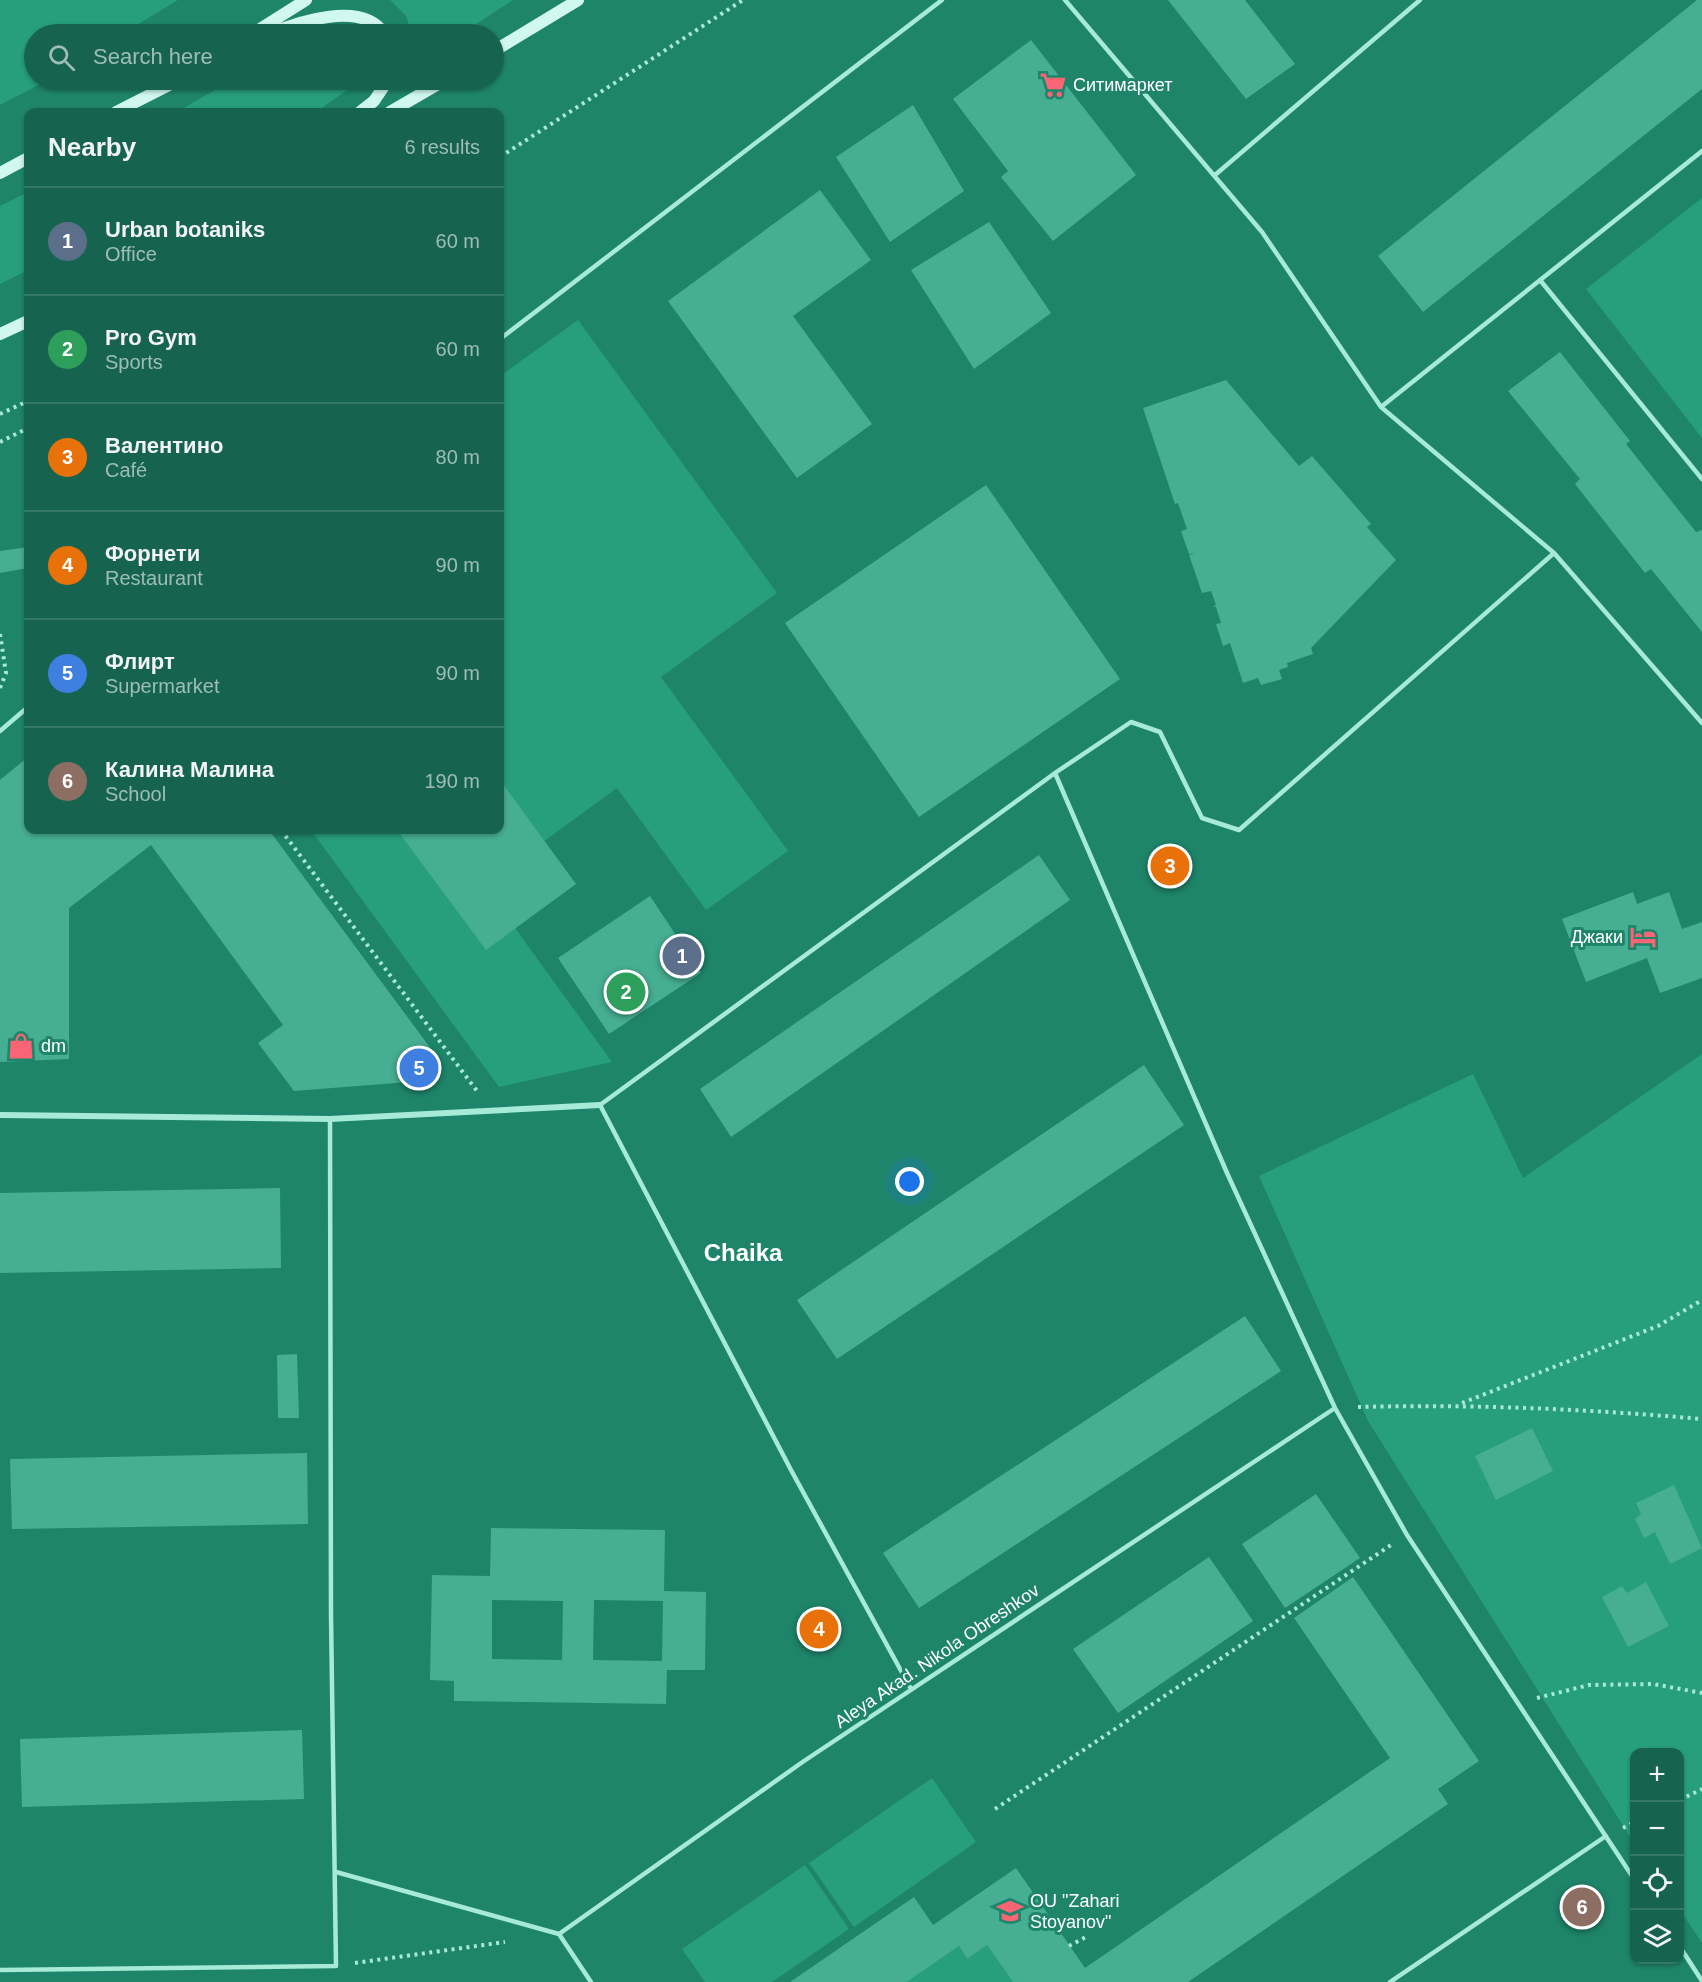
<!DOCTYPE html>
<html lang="en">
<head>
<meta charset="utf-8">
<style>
	:root { --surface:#166450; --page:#1f6a57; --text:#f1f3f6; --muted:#9ebdb7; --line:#357867; --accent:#bca0f2 }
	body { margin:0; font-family:Helvetica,sans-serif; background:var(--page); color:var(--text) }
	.controls { position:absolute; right:18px; bottom:18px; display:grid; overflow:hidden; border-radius:12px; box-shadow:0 2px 4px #0004 }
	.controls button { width:54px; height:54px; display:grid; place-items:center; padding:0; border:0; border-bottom:2px solid var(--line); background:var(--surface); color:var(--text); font:30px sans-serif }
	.you { position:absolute; left:910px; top:1182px; width:21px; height:21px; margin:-15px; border:4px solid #fff; border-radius:50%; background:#1a73e8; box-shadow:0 0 0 9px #1a73e833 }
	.badge { display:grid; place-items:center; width:39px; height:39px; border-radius:50%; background:var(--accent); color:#fff; font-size:20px; font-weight:700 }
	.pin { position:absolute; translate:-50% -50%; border:3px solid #fff; box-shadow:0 2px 6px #0006 }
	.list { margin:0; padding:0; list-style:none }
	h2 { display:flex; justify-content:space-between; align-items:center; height:78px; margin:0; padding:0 24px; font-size:26px }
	h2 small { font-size:20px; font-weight:400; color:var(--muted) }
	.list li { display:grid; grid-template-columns:39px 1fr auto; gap:18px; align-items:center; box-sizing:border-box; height:108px; padding:0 24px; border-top:2px solid var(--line) }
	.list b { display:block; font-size:22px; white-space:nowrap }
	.list p { margin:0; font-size:20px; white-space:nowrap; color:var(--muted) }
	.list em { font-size:20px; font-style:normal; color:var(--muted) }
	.icon { flex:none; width:33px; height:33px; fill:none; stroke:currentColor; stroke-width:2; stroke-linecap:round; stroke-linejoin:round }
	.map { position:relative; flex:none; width:1702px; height:1982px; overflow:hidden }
	.search { position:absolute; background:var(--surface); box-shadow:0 2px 4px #0004; left:24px; top:24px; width:480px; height:66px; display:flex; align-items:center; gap:15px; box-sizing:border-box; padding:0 21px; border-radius:33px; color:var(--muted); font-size:22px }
	.panel { position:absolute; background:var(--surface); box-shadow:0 2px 4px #0004; left:24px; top:108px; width:480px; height:726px; border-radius:12px }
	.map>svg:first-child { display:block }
	.green { fill:#279e7d }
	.building { fill:#46ae92; fill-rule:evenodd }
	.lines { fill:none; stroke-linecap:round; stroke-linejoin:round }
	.path { stroke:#a6ead7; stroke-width:4; stroke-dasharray:3 4.5; stroke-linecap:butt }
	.service { stroke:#a6ead7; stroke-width:4.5 }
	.minor { stroke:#a6ead7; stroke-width:6 }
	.secondary { stroke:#d1f8ee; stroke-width:12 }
	.labels { text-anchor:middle; stroke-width:6; stroke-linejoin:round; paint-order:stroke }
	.poi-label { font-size:18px; fill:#fff; stroke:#1e856a; text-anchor:start }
	.street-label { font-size:18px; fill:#fff; stroke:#1e856a }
	.district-label { font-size:24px; font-weight:bold; fill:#fff; stroke:#1e856a }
</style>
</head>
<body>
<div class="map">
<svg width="1702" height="1982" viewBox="0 0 1702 1982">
	<rect width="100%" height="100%" fill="#1e856a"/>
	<path class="green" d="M0,0H178L122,34H34V80H48L0,105Z
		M390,0H513L461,34H412L406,16Z
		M340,27L350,34H310Z
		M232,80H356L353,86L316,112H177Z
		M28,192V270L0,284V206Z
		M1702,198V438L1586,289Z
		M578,320L777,593L661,677L788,851L706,910L617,788L484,885L612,1062L499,1087L311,830H500V376Z
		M1702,1054V1943L1680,1910V1752H1634V1843L1368,1421L1259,1176L1473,1074L1523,1178Z
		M932,1778L976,1842L854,1927L809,1863Z
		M805,1865L849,1929L772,1982H705L682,1949Z
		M987,1945L1013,1982H907L959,1946L967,1959Z"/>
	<path class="building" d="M1168,0H1245L1295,64L1246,99Z
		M1697,0H1702V89L1423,312L1378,256Z
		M1031,40L1136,175L1053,241L1001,177L1008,171L953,99Z
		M913,105L964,191L890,242L836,157Z
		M820,190L871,260L793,316L872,424L797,478L668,301Z
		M989,222L1051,313L974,369L911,270Z
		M1560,352L1630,441L1626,444L1696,532L1702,530V632L1651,569L1645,573L1575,484L1580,479L1508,391Z
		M1226,380L1299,466L1312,456L1371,524L1367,527L1396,560L1311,648L1313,654L1287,663L1288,667L1279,670L1282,679L1261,685L1258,678L1243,683L1230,643L1223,646L1216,624L1221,623L1216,607L1213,606L1216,605L1211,591L1202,593L1189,555L1195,553L1189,554L1181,531L1187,529L1178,503L1175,504L1143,408Z
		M986,485L1120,679L919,817L785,623Z
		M28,547V568L0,573V551Z
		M28,757V830H269L440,1061L434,1080L294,1091L258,1043L283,1025L151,845L69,908V1059L0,1062V780Z
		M500,780L576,884L486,950L397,830H500Z
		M1039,855L1070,900L731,1137L700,1089Z
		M1633,892L1637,904L1669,892L1682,929L1702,922V978L1660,993L1647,958L1586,982L1562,919Z
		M650,896L701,973L609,1034L558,958Z
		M1144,1065L1184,1125L837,1359L797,1300Z
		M280,1188L281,1268L0,1273V1193Z
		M1245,1316L1281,1371L919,1608L883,1553Z
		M297,1354L299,1418H278L277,1355Z
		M1532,1428L1553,1471L1496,1500L1475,1456Z
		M307,1453L308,1524L12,1529L10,1459Z
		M1674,1485L1702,1548L1670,1564L1655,1532L1644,1538L1635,1519L1641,1514L1636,1503Z
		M1316,1494L1360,1558L1285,1608L1242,1544Z
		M491,1528L665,1530L664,1591L706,1592L705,1670H667L666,1704L454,1701V1681L430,1680L432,1575L490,1576ZM492,1600L563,1601L562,1660L492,1659ZM594,1600L663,1601L662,1661L593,1660Z
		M1209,1557L1253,1621L1118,1713L1073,1649Z
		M1353,1577L1479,1761L1438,1789L1448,1804L1188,1982H1013L987,1945L967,1959L959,1946L907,1982H790L914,1897L933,1925L1016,1868L1085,1968L1390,1758L1294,1618Z
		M1646,1582L1669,1626L1628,1647L1602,1597L1622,1586L1627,1593Z
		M302,1730L304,1799L22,1807L20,1739Z"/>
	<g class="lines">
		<path class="path" d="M500,157L743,0
			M0,414L28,401
			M0,442L28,428
			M0,634L6,673L0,688
			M281,830L477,1091
			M1462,1403L1658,1326L1702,1300
			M1358,1407C1473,1404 1587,1409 1702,1419
			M1537,1698L1589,1685L1653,1684L1702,1693
			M1680,1800L1702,1789
			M995,1809L1391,1545
			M1623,1828L1634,1822
			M1069,1946L1086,1937
			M355,1963L505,1942"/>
		<path class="service" d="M1065,0L1262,232L1381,407L1554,553L1702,723
			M1215,175L1420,0
			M1540,280L1702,479
			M500,339L942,0
			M1381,407L1702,151
			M0,731L28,707
			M1055,773L1227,1173L1335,1408L1407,1535L1634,1879
			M911,1689L791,1470L600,1105L1055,773L1131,722L1160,732L1202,818L1239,830L1554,553
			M336,1872L559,1934L591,1982
			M559,1934L804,1761L1335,1408
			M1680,1947L1702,1981
			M0,1970L336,1966L331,1615L330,1119
			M1390,1982L1606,1836"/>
		<path class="minor" d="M0,1115L330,1119L600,1105"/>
		<path class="secondary" d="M252,34L306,0
			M269,34C298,22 363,0 384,34
			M494,51L578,0
			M116,112L179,80
			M360,112L374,101L388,80
			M390,112L445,80
			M0,173L28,158
			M0,334L28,321"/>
	</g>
	<defs>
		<g id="supermarket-bare" transform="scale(2.07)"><path d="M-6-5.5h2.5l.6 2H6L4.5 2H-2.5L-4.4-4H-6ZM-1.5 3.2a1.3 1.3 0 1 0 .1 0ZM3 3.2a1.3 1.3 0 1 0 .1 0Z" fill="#f96575" stroke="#1e856a" stroke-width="2.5" paint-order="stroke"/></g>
		<g id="hotel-bare" transform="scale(2.07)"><path d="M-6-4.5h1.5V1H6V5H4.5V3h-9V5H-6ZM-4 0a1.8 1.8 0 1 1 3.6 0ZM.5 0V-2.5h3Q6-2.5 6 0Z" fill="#f96575" stroke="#1e856a" stroke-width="2.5" paint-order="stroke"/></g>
		<g id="shop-bare" transform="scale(2.07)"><path d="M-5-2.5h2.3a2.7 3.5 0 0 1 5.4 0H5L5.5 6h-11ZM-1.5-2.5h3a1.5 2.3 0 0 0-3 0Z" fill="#f96575" stroke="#1e856a" stroke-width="2.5" paint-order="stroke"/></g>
		<g id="school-bare" transform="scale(2.07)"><path d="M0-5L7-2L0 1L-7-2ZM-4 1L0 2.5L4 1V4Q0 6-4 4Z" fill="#f96575" stroke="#1e856a" stroke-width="2.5" paint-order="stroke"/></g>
	</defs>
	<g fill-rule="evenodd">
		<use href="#supermarket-bare" x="1053" y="85"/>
		<use href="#hotel-bare" x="1643" y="937"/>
		<use href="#shop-bare" x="21" y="1046"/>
		<use href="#school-bare" x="1010" y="1911"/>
	</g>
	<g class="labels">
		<g class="poi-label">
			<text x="1073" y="91">Ситимаркет</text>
			<text x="1623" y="943" text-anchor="end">Джаки</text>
			<text x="41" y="1052">dm</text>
			<text x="1030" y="1907">OU "Zahari<tspan x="1030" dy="21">Stoyanov"</tspan></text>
		</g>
		<g class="street-label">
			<text transform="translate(937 1656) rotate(-34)" y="6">Aleya Akad. Nikola Obreshkov</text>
		</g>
		<g class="district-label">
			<text x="743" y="1261">Chaika</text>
		</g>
	</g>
</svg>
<div class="controls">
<button>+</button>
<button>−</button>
<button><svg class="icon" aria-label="locate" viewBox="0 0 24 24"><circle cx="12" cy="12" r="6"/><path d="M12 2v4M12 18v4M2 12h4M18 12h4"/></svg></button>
<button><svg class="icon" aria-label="layers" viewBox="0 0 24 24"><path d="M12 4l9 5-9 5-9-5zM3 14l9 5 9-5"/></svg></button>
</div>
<div class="you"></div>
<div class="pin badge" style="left:682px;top:956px;background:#5c6f8a">1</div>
<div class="pin badge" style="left:626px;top:992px;background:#2e9e5b">2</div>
<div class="pin badge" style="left:1170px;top:866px;background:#e8710a">3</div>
<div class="pin badge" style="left:819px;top:1629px;background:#e8710a">4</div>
<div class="pin badge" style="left:419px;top:1068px;background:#3f7fe0">5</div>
<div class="pin badge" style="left:1582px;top:1907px;background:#8d6e63">6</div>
<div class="search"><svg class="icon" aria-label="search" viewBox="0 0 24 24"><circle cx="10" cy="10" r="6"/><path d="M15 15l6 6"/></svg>Search here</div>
<section class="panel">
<h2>Nearby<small>6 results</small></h2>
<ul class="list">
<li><span class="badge" style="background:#5c6f8a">1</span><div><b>Urban botaniks</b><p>Office</p></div><em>60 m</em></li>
<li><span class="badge" style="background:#2e9e5b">2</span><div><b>Pro Gym</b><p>Sports</p></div><em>60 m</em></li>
<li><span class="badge" style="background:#e8710a">3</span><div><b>Валентино</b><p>Café</p></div><em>80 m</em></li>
<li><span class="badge" style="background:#e8710a">4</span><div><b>Форнети</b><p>Restaurant</p></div><em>90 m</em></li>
<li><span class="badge" style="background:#3f7fe0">5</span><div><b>Флирт</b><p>Supermarket</p></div><em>90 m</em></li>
<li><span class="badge" style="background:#8d6e63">6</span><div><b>Калина Малина</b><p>School</p></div><em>190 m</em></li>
</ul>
</section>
</div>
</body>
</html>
